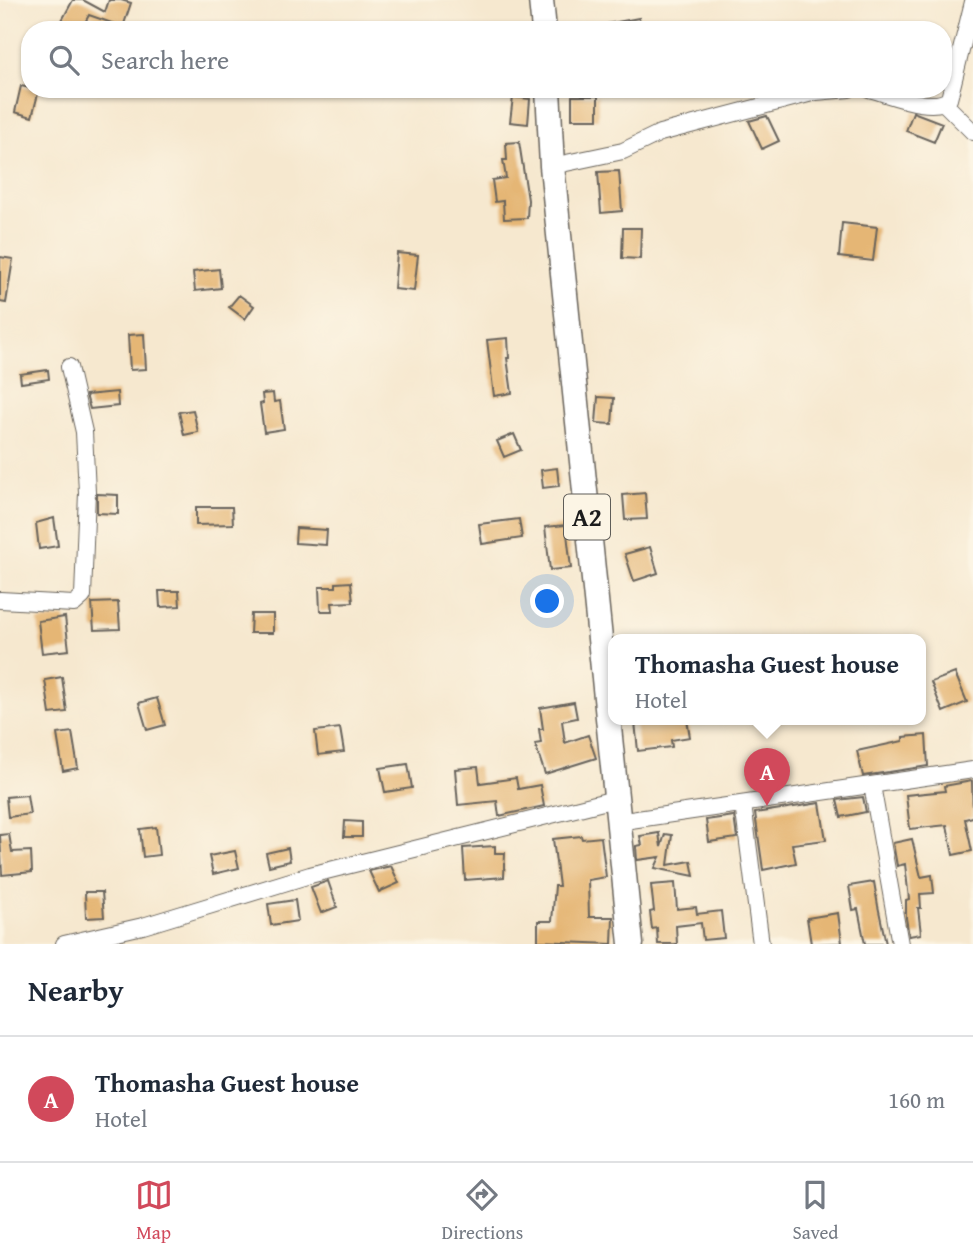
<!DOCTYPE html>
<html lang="en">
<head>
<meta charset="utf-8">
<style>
	:root { --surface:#fff; --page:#f2f2f3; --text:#1f2937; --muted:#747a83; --line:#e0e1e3; --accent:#d1495b }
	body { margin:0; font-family:"Gentium Book Plus",serif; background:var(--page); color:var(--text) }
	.you { position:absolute; left:548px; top:602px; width:24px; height:24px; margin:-18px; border:5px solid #fff; border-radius:50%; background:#1a73e8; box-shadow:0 0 0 10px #1a73e833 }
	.badge { display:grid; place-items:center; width:46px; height:46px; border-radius:50%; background:var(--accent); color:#fff; font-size:23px; font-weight:700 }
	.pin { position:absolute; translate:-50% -58px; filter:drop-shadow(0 2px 4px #0008) }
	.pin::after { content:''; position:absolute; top:37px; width:24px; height:21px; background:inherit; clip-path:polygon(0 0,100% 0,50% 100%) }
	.popup { position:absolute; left:608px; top:634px; width:318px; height:91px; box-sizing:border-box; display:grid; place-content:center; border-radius:14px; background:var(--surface); filter:drop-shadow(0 2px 5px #0005); font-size:23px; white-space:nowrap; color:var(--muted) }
	.popup b { font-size:26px; color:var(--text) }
	.popup::after { content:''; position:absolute; left:50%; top:100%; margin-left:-14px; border:14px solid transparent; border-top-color:var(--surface) }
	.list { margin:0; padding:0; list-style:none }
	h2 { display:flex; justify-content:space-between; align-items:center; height:91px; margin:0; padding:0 28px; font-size:30px }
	h2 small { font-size:23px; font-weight:400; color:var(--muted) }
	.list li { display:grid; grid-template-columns:46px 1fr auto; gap:21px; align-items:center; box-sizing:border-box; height:126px; padding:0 28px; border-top:2px solid var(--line) }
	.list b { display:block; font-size:26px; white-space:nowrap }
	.list p { margin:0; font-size:23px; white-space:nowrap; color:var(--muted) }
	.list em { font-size:23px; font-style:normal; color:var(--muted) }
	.icon { flex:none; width:38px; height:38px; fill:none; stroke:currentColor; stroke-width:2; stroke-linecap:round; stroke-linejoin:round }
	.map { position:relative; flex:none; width:973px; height:944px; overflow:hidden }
	.search { position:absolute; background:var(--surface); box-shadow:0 2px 5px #0004; left:21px; right:21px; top:21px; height:77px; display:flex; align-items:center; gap:18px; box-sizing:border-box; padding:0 24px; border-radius:28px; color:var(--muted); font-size:26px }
	.sheet { height:217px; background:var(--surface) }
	nav { display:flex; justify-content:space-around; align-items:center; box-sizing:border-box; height:98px; border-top:2px solid var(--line); background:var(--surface); font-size:19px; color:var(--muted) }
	nav a { display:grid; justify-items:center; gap:4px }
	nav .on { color:var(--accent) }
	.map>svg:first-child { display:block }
	.building { fill:#e5b674 }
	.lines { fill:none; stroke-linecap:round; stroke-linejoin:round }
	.minor-casing { stroke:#68635b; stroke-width:18 }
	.highway-casing { stroke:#68635b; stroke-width:27 }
	.minor { stroke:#fff; stroke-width:16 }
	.highway { stroke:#fff; stroke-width:24 }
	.labels { text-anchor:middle; stroke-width:6; stroke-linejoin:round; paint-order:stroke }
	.shield { fill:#fcf5e5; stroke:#5f5d58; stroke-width:2 }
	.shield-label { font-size:26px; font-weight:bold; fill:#1c1c1c }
</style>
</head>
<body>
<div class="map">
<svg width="973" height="944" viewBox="0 0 973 944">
	<rect width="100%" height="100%" fill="#fcf5e5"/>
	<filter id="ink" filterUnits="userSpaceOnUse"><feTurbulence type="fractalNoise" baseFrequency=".0143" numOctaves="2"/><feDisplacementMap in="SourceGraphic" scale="14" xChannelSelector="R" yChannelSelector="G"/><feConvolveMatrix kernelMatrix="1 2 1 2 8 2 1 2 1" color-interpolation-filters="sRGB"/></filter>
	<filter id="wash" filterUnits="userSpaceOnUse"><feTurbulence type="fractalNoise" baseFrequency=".00686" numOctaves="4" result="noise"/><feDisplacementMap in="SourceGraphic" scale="28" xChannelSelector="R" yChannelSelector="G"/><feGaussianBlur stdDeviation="1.57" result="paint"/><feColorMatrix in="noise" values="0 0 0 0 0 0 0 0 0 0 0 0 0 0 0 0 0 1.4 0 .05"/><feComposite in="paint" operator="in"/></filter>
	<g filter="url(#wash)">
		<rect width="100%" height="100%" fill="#f6e8cf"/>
		<g id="blocks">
			<path class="building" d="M73,0H83L105,12L109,0H121L131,3L123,27L89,15L81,30H72L60,24Z
				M639,18L641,30H601V25Z
				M21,86L39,90L32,117L15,112Z
				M572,96H598V119H572Z
				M513,97L530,99L528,124L510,122Z
				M913,112L942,123L934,142L906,131Z
				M767,116L779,141L762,149L749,121Z
				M519,142L528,200L527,218L504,219L503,201L495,202L492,180L506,178L503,160H507L506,143Z
				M619,171L622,211L601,213L598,172Z
				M842,223L877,227L873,261L839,257Z
				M623,228H641L640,259L622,258Z
				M397,253L418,255L414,291L394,289Z
				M0,257L13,259L6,303L0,302Z
				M219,269L221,288L195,291L193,272Z
				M239,295L254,306L245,319L229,307Z
				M144,334L146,369L130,370L128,335Z
				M508,338L509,358H507L512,393L494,396L487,340Z
				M48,370L49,379L21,383L20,374Z
				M117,392L118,406L90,409L86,395Z
				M273,393L274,402L280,401L284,429L264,432L260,404L263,403L262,394Z
				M598,397L614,398L612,424L596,423Z
				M193,410L198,432L184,435L179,412Z
				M514,434L521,450L504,457L497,441Z
				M557,468L559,486L543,488L541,470Z
				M645,493L647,519L625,520L623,495Z
				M97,494L118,495V514L97,513Z
				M196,507H232L233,524L196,525Z
				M54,518L58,546L39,549L36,523Z
				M519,519L522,538L482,544L479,524Z
				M566,525L571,568L550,570L545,527Z
				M296,528L327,530L326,545L295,543Z
				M650,547L658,573L634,581L625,554Z
				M351,582L353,602L332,603L333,611H320L319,587H336V583Z
				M159,591H179L180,606L160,607Z
				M118,602L120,629L94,630L92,603Z
				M251,614H273V633H250Z
				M65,617L69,650L42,653L38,621Z
				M955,673L967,702L943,712L931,682Z
				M62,677L67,712L50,714L45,680Z
				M157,698L165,725L147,730L139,703Z
				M574,702L577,718L562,721L565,743L588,735L596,758L545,774L535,744L541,743L539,729H543L540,708Z
				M653,720H687L690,737L671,740L672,747L638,751L635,722Z
				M340,728L344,752L318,755L315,731Z
				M72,732L78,768L63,771L57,734Z
				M926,735L928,766L863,776L857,751L903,741V737Z
				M408,764L412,788L385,792L380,768Z
				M478,767L480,783L516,778L518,789L540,785L544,806L499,816L497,801L458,805L455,769Z
				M972,781L973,817L965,819L972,851L953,855L947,825L910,829L906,795L945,791L944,786Z
				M27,795L30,814L8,817L6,797Z
				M863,797L866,812L841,817L837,800Z
				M820,803L826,840L792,844L796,863L763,870L755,813Z
				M734,816L737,838L709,842L706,820Z
				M345,821L362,822V837H344Z
				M156,827L159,855L143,857L140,829Z
				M659,833L661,847L665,834L672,835L668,865L691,861L694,876L655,868L660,857L637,860L636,846L642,845L640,836Z
				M9,834L12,852L31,851L32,872L2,875L0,835Z
				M581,836L582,839L601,837L606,877L588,880L589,917H613L612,944L538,941V921H552L555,886H559L553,839Z
				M912,839L921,877L932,875L934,893L920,894L921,908H918L921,934L909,936L906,918V900L909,899L905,864L897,866L893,843Z
				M495,846V853H505L504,877L465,880L463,848Z
				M288,848L290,861L269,866L266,853Z
				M235,851L239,868L213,874L209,856Z
				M391,866L399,883L379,892L369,871Z
				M328,881L337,907L321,913L311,887Z
				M874,882L878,906L886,944H865L858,909L853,910L849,886Z
				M675,883L677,909L696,907L697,914L721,911L724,938L703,940L701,923L676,926L677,944H658L657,928L652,929L650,912L654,911L651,885Z
				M85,892H102L104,917L86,918Z
				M295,900L298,921L271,925L268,904Z
				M838,913L842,943L811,944L807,918Z"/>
		</g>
	</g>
	<g filter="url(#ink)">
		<use href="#blocks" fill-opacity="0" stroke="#68635b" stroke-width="2"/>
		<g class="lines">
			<g class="minor-casing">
				<path id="minor" d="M869,89C889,94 933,113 949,99L973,2
					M944,103L973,132
					M552,166L623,151L660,133L816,92L849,89
					M0,600L74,604L83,596L87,492L84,432L69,367
					M872,785L900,944
					M743,804L761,944
					M617,822L973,770
					M64,944L143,926L310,875L615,799"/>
			</g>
			<g class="highway-casing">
				<path id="highway" d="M541,0L544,30
					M548,89L552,166L631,944"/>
			</g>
			<use href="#minor" class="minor"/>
			<use href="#highway" class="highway"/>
		</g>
	</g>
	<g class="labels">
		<rect class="shield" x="564" y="494.5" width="46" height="45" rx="5"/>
		<g class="shield-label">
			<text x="587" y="526">A2</text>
		</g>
	</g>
</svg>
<div class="you"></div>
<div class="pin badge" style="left:767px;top:806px">A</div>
<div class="popup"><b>Thomasha Guest house</b>Hotel</div>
<div class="search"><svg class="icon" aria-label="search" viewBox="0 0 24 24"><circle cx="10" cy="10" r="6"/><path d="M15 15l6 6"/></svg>Search here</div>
</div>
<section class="sheet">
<h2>Nearby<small></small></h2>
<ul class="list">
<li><span class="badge">A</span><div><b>Thomasha Guest house</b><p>Hotel</p></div><em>160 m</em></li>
</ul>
</section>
<nav>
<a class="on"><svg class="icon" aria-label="map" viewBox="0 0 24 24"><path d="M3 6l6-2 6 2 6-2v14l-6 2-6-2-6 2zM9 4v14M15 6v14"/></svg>Map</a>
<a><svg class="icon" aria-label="directions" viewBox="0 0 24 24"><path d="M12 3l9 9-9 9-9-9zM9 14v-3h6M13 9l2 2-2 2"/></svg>Directions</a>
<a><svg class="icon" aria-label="saved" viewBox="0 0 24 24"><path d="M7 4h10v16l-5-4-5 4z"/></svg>Saved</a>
</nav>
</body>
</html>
